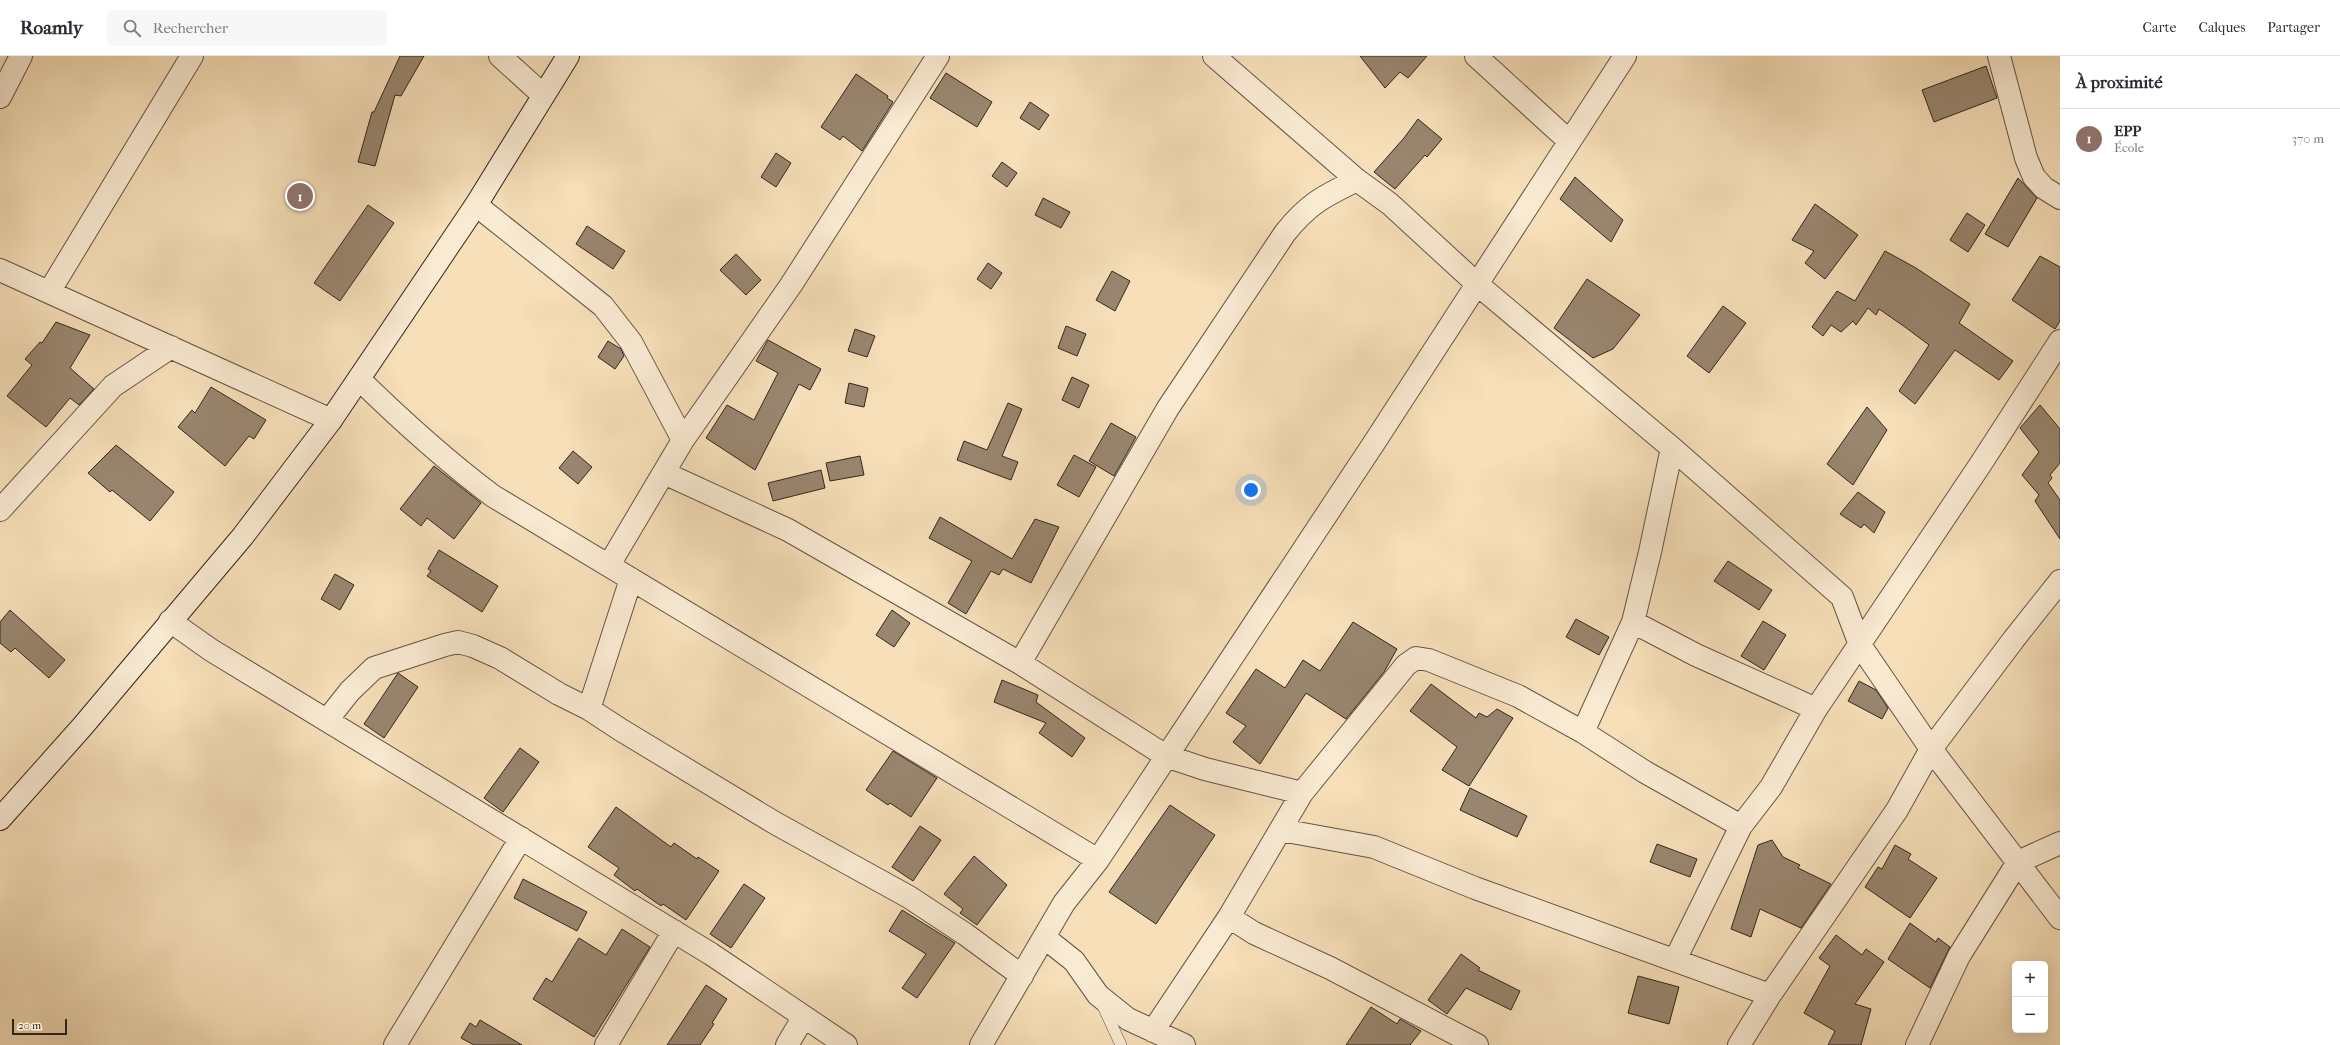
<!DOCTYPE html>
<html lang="fr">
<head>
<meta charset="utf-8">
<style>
	:root { --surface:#fff; --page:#f7f7f7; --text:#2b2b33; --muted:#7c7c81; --line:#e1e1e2; --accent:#8f2418 }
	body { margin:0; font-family:"IM FELL French Canon",serif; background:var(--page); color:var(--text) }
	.controls { position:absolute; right:12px; bottom:12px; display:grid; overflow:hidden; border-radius:6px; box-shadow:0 4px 16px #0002 }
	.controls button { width:36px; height:36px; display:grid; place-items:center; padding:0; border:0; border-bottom:1px solid var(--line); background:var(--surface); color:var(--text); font:20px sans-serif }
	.scale { position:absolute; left:12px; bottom:10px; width:55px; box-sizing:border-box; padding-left:4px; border:2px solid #34251e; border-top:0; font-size:11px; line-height:14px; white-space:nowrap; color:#34251e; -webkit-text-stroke:3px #f9ead2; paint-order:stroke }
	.you { position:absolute; left:1251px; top:434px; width:14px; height:14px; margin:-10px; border:3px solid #fff; border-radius:50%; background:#1a73e8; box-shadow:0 0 0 6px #1a73e833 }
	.badge { display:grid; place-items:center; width:26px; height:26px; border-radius:50%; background:var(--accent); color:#fff; font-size:13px; font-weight:700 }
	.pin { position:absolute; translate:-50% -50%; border:2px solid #fff; box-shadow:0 1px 4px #0006 }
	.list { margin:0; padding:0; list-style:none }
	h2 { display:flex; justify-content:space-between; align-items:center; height:52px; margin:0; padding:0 16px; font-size:17px }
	h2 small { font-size:13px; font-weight:400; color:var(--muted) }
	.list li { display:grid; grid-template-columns:26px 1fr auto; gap:12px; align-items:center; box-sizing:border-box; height:60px; padding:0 16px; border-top:1px solid var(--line) }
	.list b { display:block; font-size:15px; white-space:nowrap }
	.list p { margin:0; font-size:13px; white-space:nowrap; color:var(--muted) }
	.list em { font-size:13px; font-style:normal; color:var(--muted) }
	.icon { flex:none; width:22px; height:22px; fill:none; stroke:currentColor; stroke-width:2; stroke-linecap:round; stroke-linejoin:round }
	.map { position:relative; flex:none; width:2060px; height:989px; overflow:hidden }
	header { display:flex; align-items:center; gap:24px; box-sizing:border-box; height:56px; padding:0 20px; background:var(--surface); border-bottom:1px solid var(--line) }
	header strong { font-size:19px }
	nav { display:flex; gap:22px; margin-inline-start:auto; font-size:14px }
	.search { width:280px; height:36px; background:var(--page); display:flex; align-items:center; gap:10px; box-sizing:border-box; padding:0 14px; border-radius:6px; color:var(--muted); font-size:15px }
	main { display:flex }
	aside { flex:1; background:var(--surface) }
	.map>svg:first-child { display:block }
	.building { fill:#99866f; stroke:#34251e }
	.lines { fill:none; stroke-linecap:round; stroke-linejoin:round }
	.lane-casing { stroke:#645445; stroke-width:12 }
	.street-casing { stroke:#645445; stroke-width:24 }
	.secondary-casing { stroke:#34251e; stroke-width:24 }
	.lane { stroke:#f9ead2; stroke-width:11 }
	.street { stroke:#f9ead2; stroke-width:22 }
	.secondary { stroke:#f9ead2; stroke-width:22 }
</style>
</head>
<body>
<header>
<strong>Roamly</strong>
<div class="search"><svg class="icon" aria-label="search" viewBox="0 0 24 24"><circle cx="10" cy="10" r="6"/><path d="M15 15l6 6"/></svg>Rechercher</div>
<nav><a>Carte</a><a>Calques</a><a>Partager</a></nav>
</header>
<main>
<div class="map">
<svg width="2060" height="989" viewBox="0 0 2060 989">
	<rect width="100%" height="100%" fill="#f6dfb9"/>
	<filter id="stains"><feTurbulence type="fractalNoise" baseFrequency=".005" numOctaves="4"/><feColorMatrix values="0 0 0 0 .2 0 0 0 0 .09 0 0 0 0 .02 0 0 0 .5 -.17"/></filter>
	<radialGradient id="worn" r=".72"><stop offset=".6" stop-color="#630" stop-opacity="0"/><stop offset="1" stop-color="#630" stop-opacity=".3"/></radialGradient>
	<path class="building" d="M400,0H424L401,40L395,39L375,110L358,106L372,56H374Z
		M1360,0H1427L1408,22L1400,16L1385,32Z
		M1986,10L1997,42L1934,66L1922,34Z
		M946,17L992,46L977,71L930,42Z
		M856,18L888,40L887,42L893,46L862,95L843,80L840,84L821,71Z
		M1030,46L1049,59L1039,74L1020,62Z
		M1418,63L1442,83L1427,101L1425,99L1395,133L1374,116L1404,82Z
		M776,97L791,107L776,131L761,121Z
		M1002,106L1017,117L1007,131L992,120Z
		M1575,121L1623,164L1611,186L1560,143Z
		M2018,122L2037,142L2008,191L1985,178Z
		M1043,142L1070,156L1061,172L1035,159Z
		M1815,148L1858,179L1825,223L1805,207L1814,195L1792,184Z
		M368,149L394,167L340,245L314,227Z
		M1967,157L1985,169L1968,196L1950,184Z
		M587,170L625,195L613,213L576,188Z
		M1885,195L1916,212L1970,248L1959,267L2013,305L1999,324L1955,294L1915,348L1899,335L1929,289L1905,271L1879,253L1876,259L1868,252L1856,269L1853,265L1841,276L1831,269L1823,280L1812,271L1837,235L1855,245Z
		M736,198L761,224L746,239L720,214Z
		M2040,200L2060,211V265L2055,273L2012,244Z
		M988,207L1002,217L991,233L977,223Z
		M1112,215L1130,225L1115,255L1096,244Z
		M1587,223L1640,259L1613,293L1593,302L1554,272Z
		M1723,250L1746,267L1709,317L1687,300Z
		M56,266L90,279L70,312L94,333L79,349L70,342L46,371L7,340L32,309L25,303L40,286L42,287Z
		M1066,270L1086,278L1077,300L1058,292Z
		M855,273L875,280L867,301L848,295Z
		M768,284L821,313L810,334L799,328L755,414L706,382L727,349L754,364L778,317L756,305Z
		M608,285L621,293L624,300L615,313L598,301Z
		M1072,321L1089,329L1079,352L1062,344Z
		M849,327L868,332L864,351L845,347Z
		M211,331L266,364L254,383L249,380L225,410L178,371L192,354L195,357Z
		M1008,347L1022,353L1002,400L1018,406L1011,424L957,404L964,385L987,394Z
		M2040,349L2060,373V407L2050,419L2052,422L2048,427L2060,444V483L2035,445L2039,439L2022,419L2039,396L2020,372Z
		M1867,351L1887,374L1853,429L1827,408Z
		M1111,367L1136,381L1114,420L1089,405Z
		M116,389L174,436L150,465L112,434L110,436L88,417Z
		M573,395L592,411L578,428L559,412Z
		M1074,399L1096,411L1079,441L1057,429Z
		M860,400L864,419L830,425L826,407Z
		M434,410L481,447L454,483L427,462L421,470L400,453Z
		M821,414L825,432L773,445L768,427Z
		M1858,436L1885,456L1874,477L1864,468L1861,472L1840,458Z
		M940,461L1012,503L1035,463L1059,471L1031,527L1003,513L999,519L991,515L966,558L948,547L972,505L929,482Z
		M439,494L498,530L482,556L427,520L431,515L428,513Z
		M1728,505L1772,534L1759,554L1714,525Z
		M335,518L354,529L340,554L321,543Z
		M10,554L65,604L49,622L15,592L11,596L0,587V566Z
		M892,554L910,567L894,591L876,579Z
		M1576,563L1609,581L1599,599L1566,581Z
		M1763,565L1786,579L1764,614L1741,600Z
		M1353,566L1397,593L1384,616L1346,663L1306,637L1260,708L1233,686L1246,670L1226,657L1256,613L1285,632L1303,604L1320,615Z
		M398,617L418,631L384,682L364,668Z
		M1002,624L1038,639L1036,646L1085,682L1072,701L1039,677L1046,667L994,646Z
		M1859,625L1876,634L1888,652L1882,663L1848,645Z
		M1431,628L1476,662L1479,657L1487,661L1497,653L1513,662L1469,730L1442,714L1457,691L1410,655Z
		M520,692L539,706L503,756L484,742Z
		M893,695L937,722L911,761L890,747L888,749L866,734Z
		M1470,732L1527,760L1517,781L1460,754Z
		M1170,749L1215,779L1156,868L1109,836Z
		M616,751L671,791L674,787L697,803L698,801L719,815L686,864L663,848L661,850L637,833L635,835L614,819L619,812L588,791Z
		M920,770L941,784L913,825L892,811Z
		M1772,784L1783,801L1800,809L1798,812L1831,828L1801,872L1760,853L1751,881L1731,873L1758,789Z
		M1657,788L1697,803L1690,821L1650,806Z
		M1895,789L1911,798L1908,803L1937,822L1910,862L1865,831L1878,811L1882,813Z
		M974,800L1007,829L977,869L960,857L963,853L944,838Z
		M523,823L587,856L577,875L514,842Z
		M744,828L765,842L731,892L710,878Z
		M902,854L955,887L917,942L902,932L926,898L889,875Z
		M1910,867L1936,886L1938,882L1950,891L1930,932L1888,903Z
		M622,873L650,891L594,981L533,943L546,922L552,926L579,882L606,899Z
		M1836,879L1862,899L1866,893L1884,906L1855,948L1871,953L1861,989H1828L1835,975L1804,957L1830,910L1819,902Z
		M1461,898L1480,912L1478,914L1520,935L1511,954L1466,932L1447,958L1428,944Z
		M1638,920L1679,931L1669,968L1628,957Z
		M706,929L727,943L712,967L714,968L700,989H667Z
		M1371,951L1397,968L1400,963L1421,975L1410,989H1346Z
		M480,964L522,989H474L461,982L470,967L476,971Z"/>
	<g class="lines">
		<g class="lane-casing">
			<path id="lane" d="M1102,948L1121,989"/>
		</g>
		<g class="street-casing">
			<path id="street" d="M500,0L543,39
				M1214,0L1357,124L1390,148L1477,228L1672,392L1842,541L1860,589L1931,693L2060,862
				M1476,0L1569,85
				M1999,0L2026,102L2034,121L2044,132L2060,142
				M0,41L21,0
				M476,149L603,250L631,286L683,384
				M0,214L331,364
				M49,236L192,0
				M359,323C402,365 445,404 493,440L1098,804
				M664,417L788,474L1020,607L1166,700L1205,713L1302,737
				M0,454L113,330L171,291
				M609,509L683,384L791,229L938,0
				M170,565L211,594L711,898L846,989
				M1633,566L1696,599L1816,653
				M1020,607L1168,352L1285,177C1308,148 1324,140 1357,124
				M589,653L631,523
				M327,664L350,635L374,612L445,589L458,586L473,590L500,602L559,638L589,653L621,674L775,767L909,841L965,878L1022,920
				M1583,676L1633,566L1650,496L1672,392
				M1281,774L1374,791L1475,832L1770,939
				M1229,861L1254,877L1330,912L1477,989
				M1045,882L1074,905L1098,939L1128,963L1184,989
				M1675,904L1741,770L1771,731L1816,653L1980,409L2060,285
				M1153,975L1229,861L1302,737L1406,609L1416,602L1429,604L1518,640L1583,676L1645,716L1741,770
				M395,989L521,782
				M606,989L674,875
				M787,989L803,962
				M981,989L1064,847L1098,804L1374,387L1625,0
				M1739,989L1770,939L1897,754L1931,693L2014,583L2060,525
				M1917,989L1959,900L2018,806L2060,787"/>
		</g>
		<g class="secondary-casing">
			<path id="secondary" d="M0,763L82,671L243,480L331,364L476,149L568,0"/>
		</g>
		<use href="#lane" class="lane"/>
		<use href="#street" class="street"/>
		<use href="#secondary" class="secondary"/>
	</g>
	<rect width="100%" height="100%" filter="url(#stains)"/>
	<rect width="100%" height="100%" fill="url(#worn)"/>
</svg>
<div class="controls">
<button>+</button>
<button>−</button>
</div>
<div class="scale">20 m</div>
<div class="you"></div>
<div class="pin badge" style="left:300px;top:140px;background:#8d6e63">1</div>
</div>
<aside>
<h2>À proximité<small></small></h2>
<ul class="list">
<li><span class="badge" style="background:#8d6e63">1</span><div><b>EPP</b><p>École</p></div><em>370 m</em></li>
</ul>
</aside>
</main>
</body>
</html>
